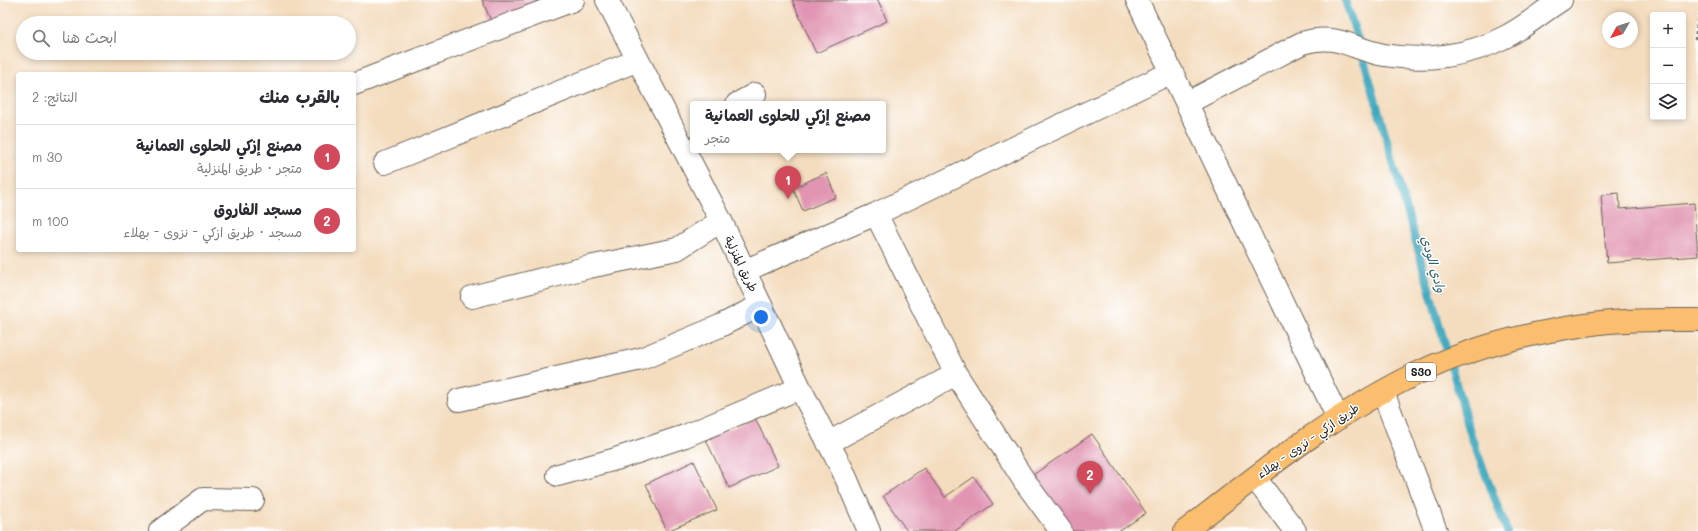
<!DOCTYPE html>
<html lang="ar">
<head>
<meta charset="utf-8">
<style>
	:root { --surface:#fff; --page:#f7f7f7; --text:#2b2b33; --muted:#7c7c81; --line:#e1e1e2; --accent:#d1495b }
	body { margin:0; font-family:Mali,"Playpen Sans Arabic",sans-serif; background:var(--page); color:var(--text); direction:rtl }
	.controls { position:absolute; right:12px; top:12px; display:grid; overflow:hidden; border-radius:4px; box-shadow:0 2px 6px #0003 }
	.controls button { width:36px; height:36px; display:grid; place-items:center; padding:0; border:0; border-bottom:1px solid var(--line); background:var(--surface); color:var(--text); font:20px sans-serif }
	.compass { position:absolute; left:1602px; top:12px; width:36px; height:36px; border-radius:50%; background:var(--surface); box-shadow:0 2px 6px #0003; rotate:231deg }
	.you { position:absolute; left:761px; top:317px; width:14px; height:14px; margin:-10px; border:3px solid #fff; border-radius:50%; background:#1a73e8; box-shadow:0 0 0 6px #1a73e833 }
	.badge { display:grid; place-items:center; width:26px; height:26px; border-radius:50%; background:var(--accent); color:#fff; font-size:13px; font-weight:700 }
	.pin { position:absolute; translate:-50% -33px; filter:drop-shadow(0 1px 2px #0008) }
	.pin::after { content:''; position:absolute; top:21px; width:14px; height:12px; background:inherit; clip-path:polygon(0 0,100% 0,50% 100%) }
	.popup { position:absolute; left:690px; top:101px; width:196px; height:52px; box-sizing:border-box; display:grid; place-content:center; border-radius:4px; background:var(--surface); filter:drop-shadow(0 1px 3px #0005); font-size:13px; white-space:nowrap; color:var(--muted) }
	.popup b { font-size:15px; color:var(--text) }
	.popup::after { content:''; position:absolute; left:50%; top:100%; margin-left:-8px; border:8px solid transparent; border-top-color:var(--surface) }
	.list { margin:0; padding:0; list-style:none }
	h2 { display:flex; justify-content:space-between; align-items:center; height:52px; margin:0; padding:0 16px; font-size:17px }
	h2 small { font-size:13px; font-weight:400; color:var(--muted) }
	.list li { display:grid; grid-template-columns:26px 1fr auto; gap:12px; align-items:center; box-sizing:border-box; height:64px; padding:0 16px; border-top:1px solid var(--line) }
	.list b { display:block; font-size:15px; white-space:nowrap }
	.list p { margin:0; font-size:13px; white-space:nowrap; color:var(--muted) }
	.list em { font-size:13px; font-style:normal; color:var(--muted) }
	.icon { flex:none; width:22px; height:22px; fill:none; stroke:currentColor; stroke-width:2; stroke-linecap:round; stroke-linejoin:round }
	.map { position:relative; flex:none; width:1698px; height:531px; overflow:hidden; direction:ltr }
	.search { position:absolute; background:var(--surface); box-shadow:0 2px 6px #0003; left:16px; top:16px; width:340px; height:44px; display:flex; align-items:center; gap:10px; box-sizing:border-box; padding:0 14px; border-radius:22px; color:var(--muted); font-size:15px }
	.panel { position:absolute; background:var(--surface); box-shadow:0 2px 6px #0003; left:16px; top:72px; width:340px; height:180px; border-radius:4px; direction:rtl }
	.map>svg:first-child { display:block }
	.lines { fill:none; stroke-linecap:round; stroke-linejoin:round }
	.stream { stroke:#3ea8be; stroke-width:8 }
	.building { fill:#e195b3 }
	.minor-casing { stroke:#686055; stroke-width:24 }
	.major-casing { stroke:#686055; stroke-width:24 }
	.path { stroke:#686055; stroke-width:2.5; stroke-dasharray:3 3; stroke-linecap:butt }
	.minor { stroke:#fff; stroke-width:22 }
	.major { stroke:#fbbe6e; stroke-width:22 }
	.labels { text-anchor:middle; stroke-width:3; stroke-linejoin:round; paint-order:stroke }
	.shield { fill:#fff; stroke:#606060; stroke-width:1 }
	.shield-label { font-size:11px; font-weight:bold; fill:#1c1c1c }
	.street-label { font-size:12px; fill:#1c1c1c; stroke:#fff }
	.water-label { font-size:13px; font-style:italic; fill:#2d626d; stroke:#fff }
</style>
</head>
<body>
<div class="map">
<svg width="1698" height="531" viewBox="0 0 1698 531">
	<rect width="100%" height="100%" fill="#fff"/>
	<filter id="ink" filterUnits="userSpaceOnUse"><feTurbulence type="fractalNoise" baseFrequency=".025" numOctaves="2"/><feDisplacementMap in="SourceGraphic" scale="8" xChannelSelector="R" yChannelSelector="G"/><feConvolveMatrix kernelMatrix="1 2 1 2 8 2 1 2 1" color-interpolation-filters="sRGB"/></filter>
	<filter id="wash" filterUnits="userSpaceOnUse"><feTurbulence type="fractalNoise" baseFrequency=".012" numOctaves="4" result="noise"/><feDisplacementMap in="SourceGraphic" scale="16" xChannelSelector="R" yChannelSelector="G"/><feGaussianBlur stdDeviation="0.9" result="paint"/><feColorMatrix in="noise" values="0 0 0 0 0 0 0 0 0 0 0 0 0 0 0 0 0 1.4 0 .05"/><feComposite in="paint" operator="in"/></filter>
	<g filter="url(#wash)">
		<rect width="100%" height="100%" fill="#f4ddbf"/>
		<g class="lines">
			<path class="stream" d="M1345,0L1361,49L1471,436L1507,531"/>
		</g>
		<g id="blocks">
			<path class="building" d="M482,0H540L492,23Z
				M792,0H878L887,21L816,53Z
				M826,173L836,197L803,211L793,188Z
				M1619,193L1620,209L1694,203L1698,256L1607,263L1601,195Z
				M755,418L778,466L729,488L706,440Z
				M1092,434L1146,513L1120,531H1072L1033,475Z
				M694,461L717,510L667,531L646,484Z
				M924,468L945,497L974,477L993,504L955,531H907L883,496Z"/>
		</g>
	</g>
	<g filter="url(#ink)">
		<use href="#blocks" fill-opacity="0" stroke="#686055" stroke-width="1"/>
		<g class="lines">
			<g class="minor-casing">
				<path id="minor" d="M607,0L721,221L800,388L843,471L869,531
					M1137,0L1338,418
					M354,84L573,0
					M1187,103L1302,43C1338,32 1351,49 1384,55C1425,62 1469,56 1505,37C1525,27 1542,12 1561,0
					M737,104L755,94
					M385,163L638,60
					M876,214L956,374L1025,482L1061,531
					M744,271L876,214L1172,72
					M472,297L589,267L677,249L721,221
					M1383,392L1436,531
					M459,400L641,359L720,326L761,305
					M828,443L956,374
					M558,475L616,459L685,436L800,388
					M1255,478L1295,531
					M160,531L203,499L253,500"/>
			</g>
			<g class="major-casing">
				<path id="major" d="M1185,531C1259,474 1333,414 1418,373C1470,348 1529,333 1586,325C1623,319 1661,320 1698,320"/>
			</g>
			<path class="path" d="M1695,40L1698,16"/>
			<use href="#minor" class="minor"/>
			<use href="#major" class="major"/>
		</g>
	</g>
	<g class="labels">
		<rect class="shield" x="1406" y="363" width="30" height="18" rx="3"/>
		<g class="shield-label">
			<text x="1421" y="376">S30</text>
		</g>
		<g class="street-label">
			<text transform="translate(741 264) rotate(64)" y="4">طريق المنزلية</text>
			<text transform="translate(1308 441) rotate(-35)" y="4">طريق ازكي - نزوى - بهلاء</text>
		</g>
		<g class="water-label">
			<text transform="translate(1434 264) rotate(74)" y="5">وادي الودي</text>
		</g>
	</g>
</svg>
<div class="controls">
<button>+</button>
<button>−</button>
<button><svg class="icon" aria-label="layers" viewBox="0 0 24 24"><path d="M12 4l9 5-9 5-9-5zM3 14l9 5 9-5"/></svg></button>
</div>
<svg class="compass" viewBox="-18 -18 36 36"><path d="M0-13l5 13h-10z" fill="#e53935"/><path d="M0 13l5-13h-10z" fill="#7c7c81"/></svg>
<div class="you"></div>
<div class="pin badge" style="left:788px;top:199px">1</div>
<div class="popup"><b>مصنع إزكي للحلوى العمانية</b>متجر</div>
<div class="pin badge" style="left:1090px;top:494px">2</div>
<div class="search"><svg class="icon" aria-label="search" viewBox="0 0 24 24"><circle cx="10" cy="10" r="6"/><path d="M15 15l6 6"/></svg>ابحث هنا</div>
<section class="panel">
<h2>بالقرب منك<small>النتائج: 2</small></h2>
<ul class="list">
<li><span class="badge">1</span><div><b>مصنع إزكي للحلوى العمانية</b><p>متجر · طريق المنزلية</p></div><em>30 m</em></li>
<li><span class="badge">2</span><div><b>مسجد الفاروق</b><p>مسجد · طريق ازكي - نزوى - بهلاء</p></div><em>100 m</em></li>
</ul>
</section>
</div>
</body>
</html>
